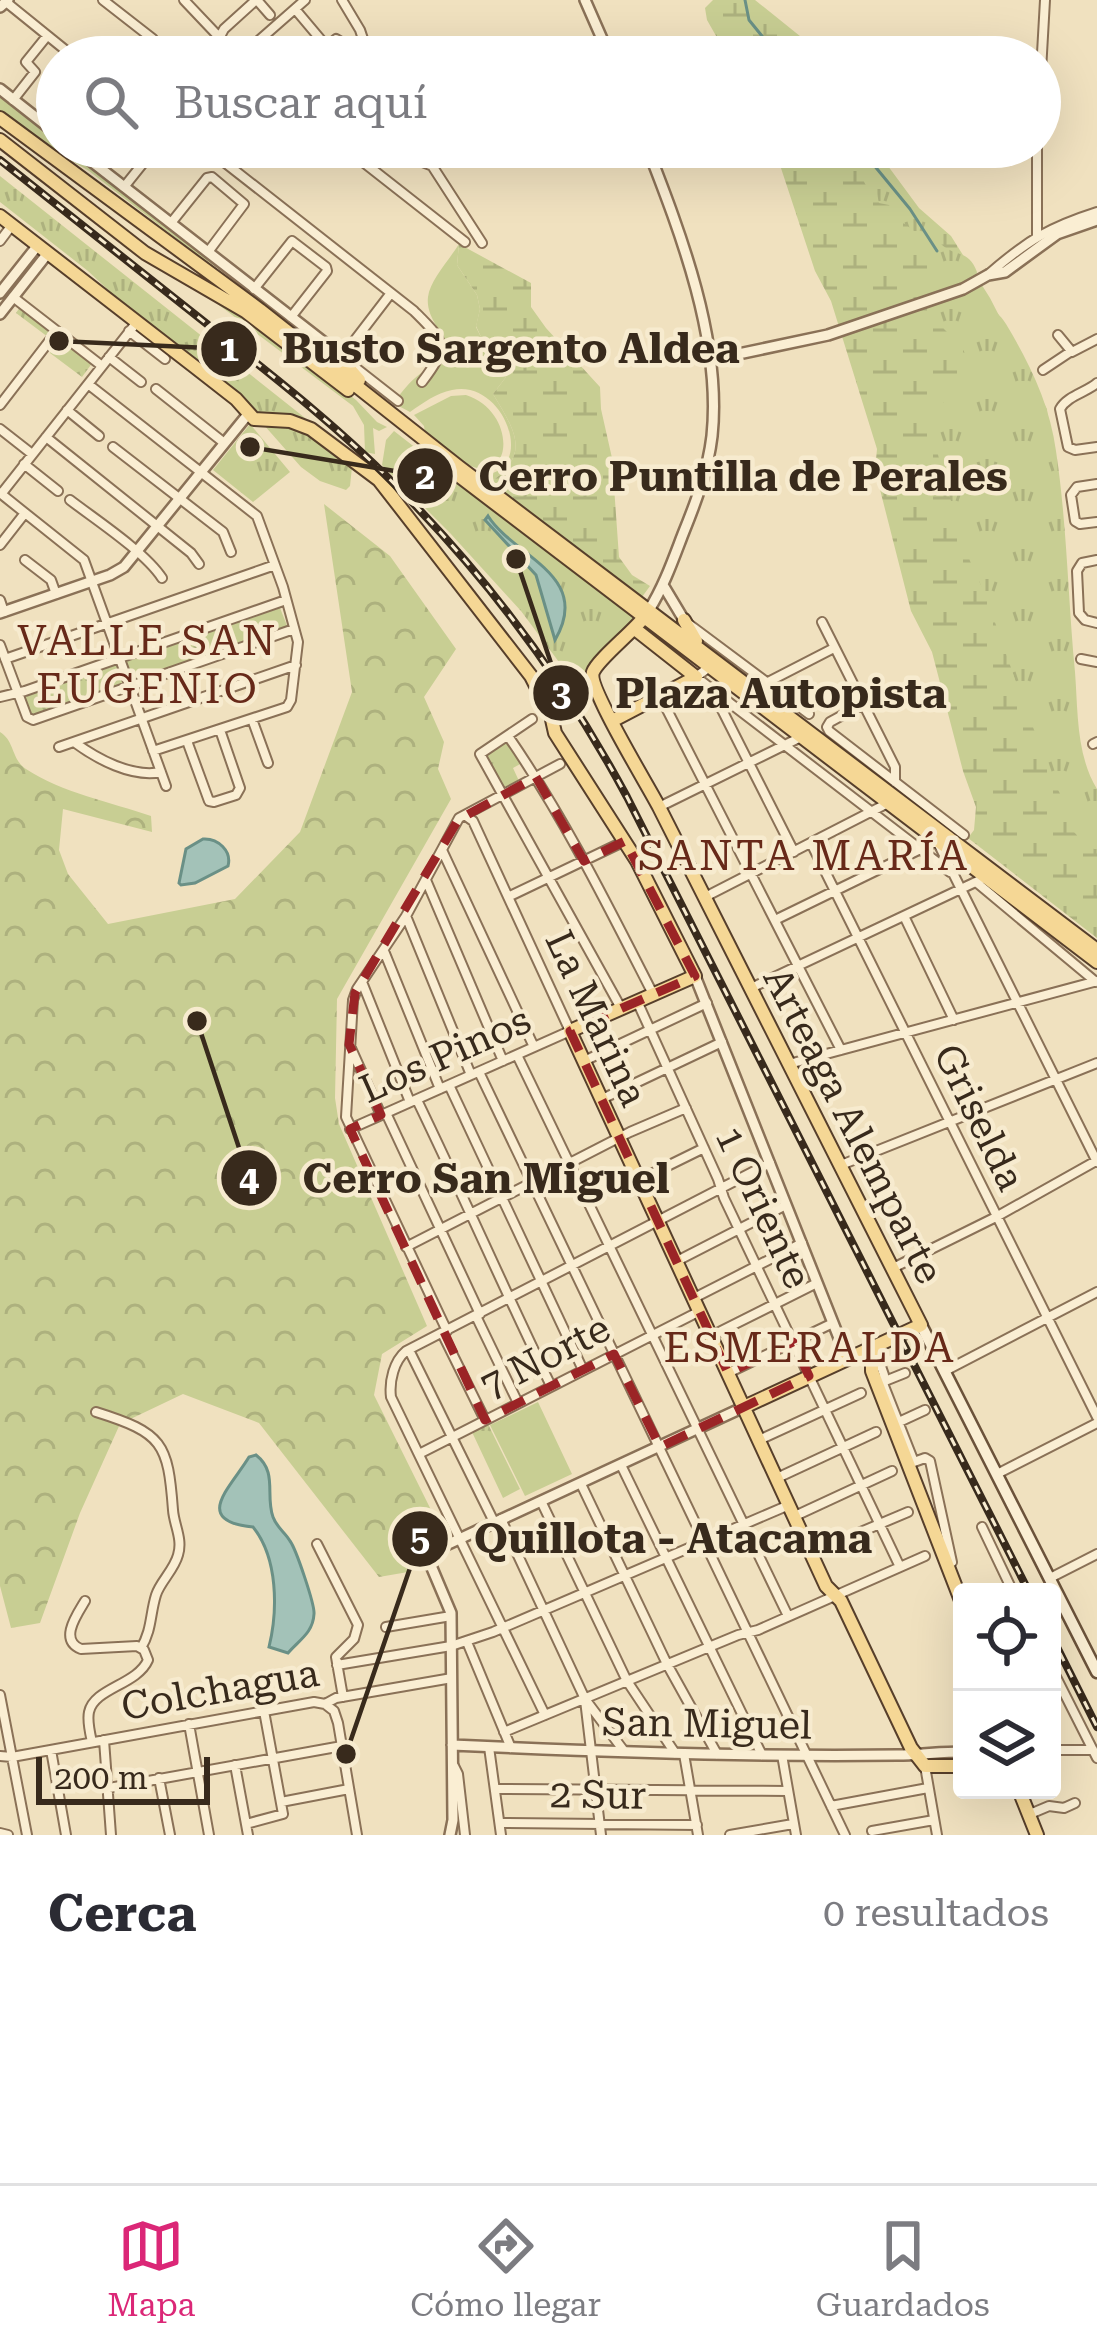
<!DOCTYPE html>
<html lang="es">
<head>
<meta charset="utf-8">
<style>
	:root { --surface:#fff; --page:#f7f7f7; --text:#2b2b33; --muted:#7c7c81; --line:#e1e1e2; --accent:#db2777 }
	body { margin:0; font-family:"Roboto Serif",serif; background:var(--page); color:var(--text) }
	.controls { position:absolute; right:36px; bottom:36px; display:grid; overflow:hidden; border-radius:12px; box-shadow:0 12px 48px #0002 }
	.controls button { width:108px; height:108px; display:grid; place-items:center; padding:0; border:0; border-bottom:3px solid var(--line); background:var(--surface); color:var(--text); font:60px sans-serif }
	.scale { position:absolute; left:36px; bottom:30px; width:174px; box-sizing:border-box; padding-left:12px; border:6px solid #382a1c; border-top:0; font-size:33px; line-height:42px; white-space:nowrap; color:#382a1c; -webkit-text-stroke:9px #f7ebcf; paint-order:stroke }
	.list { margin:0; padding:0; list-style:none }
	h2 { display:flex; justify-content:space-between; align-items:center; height:156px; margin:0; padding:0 48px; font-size:51px }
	h2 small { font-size:39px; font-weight:400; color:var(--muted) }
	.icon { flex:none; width:66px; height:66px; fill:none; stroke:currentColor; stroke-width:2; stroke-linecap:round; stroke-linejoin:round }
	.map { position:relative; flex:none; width:1097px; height:1835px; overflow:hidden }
	.search { position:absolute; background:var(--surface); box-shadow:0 12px 48px #0002; left:36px; right:36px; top:36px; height:132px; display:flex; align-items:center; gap:30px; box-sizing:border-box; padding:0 42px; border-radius:66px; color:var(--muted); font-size:45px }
	.sheet { height:348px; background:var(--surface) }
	nav { display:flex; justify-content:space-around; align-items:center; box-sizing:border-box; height:168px; border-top:3px solid var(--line); background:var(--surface); font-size:33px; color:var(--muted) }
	nav a { display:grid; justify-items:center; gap:6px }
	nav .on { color:var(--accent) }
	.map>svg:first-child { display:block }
	.green { fill:#c8ce93 }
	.forest { fill:url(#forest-crowns) }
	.wetland { fill:url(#wetland-marsh) }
	.park { fill:url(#park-tufts) }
	.water { fill:#a3c2b8; stroke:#6a9086; stroke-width:3 }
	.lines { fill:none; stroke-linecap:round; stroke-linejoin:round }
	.stream { stroke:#6a9086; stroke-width:3 }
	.minor-casing { stroke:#8a7157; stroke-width:12 }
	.tertiary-casing { stroke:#8a7157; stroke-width:14 }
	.secondary-casing { stroke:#6b523a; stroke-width:15 }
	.primary-casing { stroke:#573f2b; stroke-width:16 }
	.minor { stroke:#faeed3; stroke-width:8 }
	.tertiary { stroke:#faeed3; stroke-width:9 }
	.secondary { stroke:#faeed3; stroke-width:10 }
	.primary { stroke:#f5d795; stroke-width:12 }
	.rail-casing { stroke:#382a1c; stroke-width:8 }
	.rail { stroke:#f7ebcf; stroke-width:3; stroke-dasharray:9; stroke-linecap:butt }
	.marked { fill:none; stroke:#9b2426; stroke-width:9; stroke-dasharray:24 15; stroke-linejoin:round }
	.labels { text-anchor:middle; stroke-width:9; stroke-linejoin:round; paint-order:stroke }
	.street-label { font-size:39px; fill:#382a1c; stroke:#f7ebcf }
	.neighbourhood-label { font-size:42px; letter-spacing:3px; fill:#672919; stroke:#f7ebcf }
	.leader { fill:none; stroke:#382a1c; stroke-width:4.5 }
	.callout-dot { fill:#382a1c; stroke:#f7ebcf; stroke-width:4.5 }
	.mark-label { font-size:36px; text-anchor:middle; font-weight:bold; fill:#fff }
	.callout-label { font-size:42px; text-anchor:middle; font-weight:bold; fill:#382a1c; stroke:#f7ebcf; stroke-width:9; stroke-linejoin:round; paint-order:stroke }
</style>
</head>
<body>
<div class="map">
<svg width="1097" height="1835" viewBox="0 0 1097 1835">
	<defs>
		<pattern id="forest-crowns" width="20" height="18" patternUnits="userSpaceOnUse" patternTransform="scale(3)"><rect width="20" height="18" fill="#c8ce93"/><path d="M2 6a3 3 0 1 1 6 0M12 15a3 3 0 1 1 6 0" fill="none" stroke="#adb17e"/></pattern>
		<pattern id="wetland-marsh" width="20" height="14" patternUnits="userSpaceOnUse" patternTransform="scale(3)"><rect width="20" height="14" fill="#c8ce93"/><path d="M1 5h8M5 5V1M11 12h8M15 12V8" fill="none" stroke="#adb17e"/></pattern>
		<pattern id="park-tufts" width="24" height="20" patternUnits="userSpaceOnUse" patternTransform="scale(3)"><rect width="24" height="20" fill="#c8ce93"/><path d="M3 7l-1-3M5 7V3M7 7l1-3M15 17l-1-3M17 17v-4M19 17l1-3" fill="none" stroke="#adb17e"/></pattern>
	</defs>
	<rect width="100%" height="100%" fill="#f0e1bf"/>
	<path class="green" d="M0,93L57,138V147H69L245,287L194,252L89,171L42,143L0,110Z
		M459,244L457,265L477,295L480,309L476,327L481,337L504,358L506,377L493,394C515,431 532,454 489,483L480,475C539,474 505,378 452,390C436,393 423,403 410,412L393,403C408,385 418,369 443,364C452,334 425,322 428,297C430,280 450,259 459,244Z
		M209,293L225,308L277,338L356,400L377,422L387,427L379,431L373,428L375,454L365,452L364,425L353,406L207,296Z
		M466,395C516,411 514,483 471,466C455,460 439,443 425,432L424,426L414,415L451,396Z
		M538,1402L572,1474L525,1496L490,1425Z"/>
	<path class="forest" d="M324,504L390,556L456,649L424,697L444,742L438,769L451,799L337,999L335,1098L339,1124L427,1326L382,1354L374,1395L437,1522L402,1541L408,1572L379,1577L259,1423L183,1394L120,1424L80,1513L40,1623L11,1628L0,1586V732C15,741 11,759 26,769C62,793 111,802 151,816L152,832L63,809L59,850L68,874L108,924L235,899L300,832L352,692Z"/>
	<path class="wetland" d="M713,0H755L826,57H728L707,20L705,8Z
		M774,147H874L919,208L951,236L990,298L1047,409L1073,732L1097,798V938L968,838L974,830L976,807L963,771L932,652L911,611L875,470L877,449L831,301L815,271Z
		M459,244L531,283V307L546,328L600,387L601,409L612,458L619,557L632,575L650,586L642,597L489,483C532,454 515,431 493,394L506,377L504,358L481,337L476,326L480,309L477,295L457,265Z"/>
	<path class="park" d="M813,147H869C887,172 905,195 924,218C930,226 934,236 940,243C954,258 968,248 977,272C970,299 994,304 1006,324C1030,364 1050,405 1056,451C1067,524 1068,599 1075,672C1078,710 1076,755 1097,789V851L1083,842L1074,832V820L1057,788L1023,702L985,594L970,561L944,479L927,410L959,395L970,382L968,359L961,346L936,321L930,312L935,269L920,249L913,230L896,217L889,205L879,203L877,194C863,187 866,182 858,171C849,158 827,154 813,147Z
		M0,176L324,433L352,467L350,486L346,490L320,481L301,467L241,399L139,319L88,271L0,202Z
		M20,307L93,362L82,377L50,353L56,343L16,313Z
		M250,424L290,472L253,502L213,470Z
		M394,431L634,618L635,621L582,693L521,611L450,533L382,465L386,440Z
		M280,608L288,628L29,716L22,698Z
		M508,740L522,763L513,768L519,781L502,788L484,755Z
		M488,1424L520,1489L503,1498L472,1432Z"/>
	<path class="water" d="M488,516C514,557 593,575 555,640L536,575L485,520Z
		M203,839C218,838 232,851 228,866L195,883L181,885L179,883L186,849Z
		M256,1455C278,1472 265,1495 273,1517C277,1528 285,1532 290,1541C296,1549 315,1605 314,1614C313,1633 299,1640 288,1653L269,1647C278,1610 278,1558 253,1527C191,1521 231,1487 249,1457Z"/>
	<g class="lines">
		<path class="stream" d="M745,0L749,20L779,57
			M859,147L910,209L937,251"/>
		<g class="minor-casing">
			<path id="minor" d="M103,0L153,39
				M184,0L238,57
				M257,0L270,15
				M342,0L360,30L369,57
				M6,2L74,57
				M295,9L327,47
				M203,57L216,44L224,29L256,0
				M240,57L305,0
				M315,57L336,39L341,42L345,57
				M47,83L57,91
				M1040,89L1045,0
				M13,100L35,72L26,62L47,36
				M205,147L414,311C445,342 450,345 422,382
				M344,147L465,242
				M401,147L417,160L430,165
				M420,147L482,243
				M124,187L156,147
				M171,223L207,178L212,177L244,204L208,252
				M1037,235V147
				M0,241L12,225
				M990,273C1028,240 1050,227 1097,212
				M254,289L292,241L326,267L327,271L291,317
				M13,297L102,366
				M129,331L165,359
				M1058,335L1072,352L1097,339
				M109,357L141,382
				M342,357L391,293
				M352,365L398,401
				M1043,370L1070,352
				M1097,383C1087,392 1067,396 1060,409L1068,447L1075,450L1097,447
				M88,384L257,516L283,587L298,642L291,700L287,707L153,751
				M156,389L223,442
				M0,405L57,331
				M67,410L99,436
				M0,429L32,454
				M46,437L191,553L199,564
				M113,447L223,532L231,552
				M24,464L58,491
				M1097,484L1077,487L1071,495L1075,521L1080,524L1097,522
				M0,493L84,560L166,786
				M2,493L137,322
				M70,500C96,520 145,552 162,578
				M0,545L25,513
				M25,560L51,580L56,594
				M1097,560L1082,563L1077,571L1079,613L1085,620L1097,623
				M0,600L4,612
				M822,622L895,767V782
				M690,625L809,714
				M0,645L27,717L33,720L294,629
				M5,659L275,565
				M1081,659L1097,662
				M708,668L696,677L950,872
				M766,683L834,648
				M713,692L794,852
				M660,696L841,1050
				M0,697L25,691L286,600
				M863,704L830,722L827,727L829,731L964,835
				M252,719L268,763
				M532,719L480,754L621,1008
				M508,736C564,817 608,906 653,994
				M187,741L209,801L214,802L236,795L240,788L220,730
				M74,742C97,759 132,778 161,772
				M1093,744L1097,742
				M59,747L296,665
				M659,807L801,737
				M811,843L1097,1417
				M442,850L534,1047
				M426,880L503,1061
				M976,882L1096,982
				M508,897L625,841
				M705,897L888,803
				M406,916L471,1075
				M904,916L954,1020
				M775,920L937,841L1097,1162
				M384,951L440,1089
				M362,982L410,1102
				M751,988L984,878
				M637,1001L718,1179L724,1198L900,1567
				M350,1046L381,1115
				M517,1055L788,1616
				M584,1061L707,1003
				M789,1064L1097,981
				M479,1072L845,1835
				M449,1085L583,1370
				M602,1099L722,1042
				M417,1100C463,1195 505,1291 551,1386
				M386,1113L480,1314
				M350,1129L570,1031L473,821L466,816
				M841,1165L1097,1063
				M639,1180L704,1148
				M406,1247L630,1132L686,1108
				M677,1261L786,1205
				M893,1268L996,1217L1096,1161
				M694,1298L802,1243
				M476,1316L518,1403
				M447,1331L346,1117L353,1000L357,989L406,916L459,818L560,764
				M442,1333L485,1420
				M711,1336L817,1283
				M875,1349L884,1375V1386L914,1462L925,1458L930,1461L952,1562
				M409,1350L494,1522
				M945,1371L1097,1292
				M728,1373L833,1323
				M885,1381L905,1373
				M96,1412C163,1433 168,1443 173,1510C174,1525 183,1539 178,1555C174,1570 160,1582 156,1595C150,1614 152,1630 141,1648
				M899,1422L925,1410
				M759,1440L861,1393
				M419,1454L700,1311
				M621,1465L762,1755
				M997,1474L1097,1423
				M777,1478L876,1432
				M581,1484L667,1664L717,1754
				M541,1501L627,1681L675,1753
				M795,1516L892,1471
				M501,1519L585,1699L624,1751
				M982,1527L1013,1592
				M317,1544L358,1625L354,1639L336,1657L343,1697
				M811,1553L908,1512
				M1050,1578L1097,1554
				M85,1601C76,1616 59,1640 81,1649L137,1646L144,1650L148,1660C137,1685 94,1688 89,1712C87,1721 90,1733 92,1742
				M386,1627L451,1616
				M467,1642L511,1748
				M337,1665L451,1646L493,1632L789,1505
				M1052,1669L1097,1758
				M0,1695L27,1835
				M585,1700L601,1835
				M325,1704L334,1711L338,1723L357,1835
				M545,1715L391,1397C389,1381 394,1361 406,1351L770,1163
				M189,1724L209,1835
				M504,1732L738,1635L758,1630L925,1556
				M104,1740L111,1835
				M489,1747L501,1835
				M51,1750L66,1835
				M1052,1750H1093
				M684,1754L698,1835
				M782,1755L796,1835
				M0,1756L12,1757L314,1702L325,1704L336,1698L452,1678
				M235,1765L248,1835
				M454,1766L458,1774L465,1835
				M925,1766L937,1835
				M159,1778L170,1835
				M109,1788L342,1746
				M495,1789L788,1791
				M281,1802L349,1789
				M831,1806L928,1788
				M1030,1814L1049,1806L1064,1808L1075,1803
				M500,1823L697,1825
				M246,1824L283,1814L264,1711
				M872,1831L934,1820
				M0,1833L8,1835
				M730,1835L793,1824"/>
		</g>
		<g class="tertiary-casing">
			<path id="tertiary" d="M585,0L610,57
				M0,7L8,0
				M0,89L57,134
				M73,147L330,347
				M647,147C681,234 722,341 712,436C708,470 696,502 683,534C673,560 664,586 649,610
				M0,293L38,245
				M0,314L48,253
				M710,360L828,335L963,289L988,275L1005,272L1057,234L1097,220
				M663,585L684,620
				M0,613L110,575L124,567L249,413
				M695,976L847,1358
				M452,1745C600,1752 749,1757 897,1755C919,1755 940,1752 962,1752
				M450,1835L453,1820L451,1613L429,1561V1553L744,1407"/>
		</g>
		<g class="secondary-casing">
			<path id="secondary" d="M921,1325L1097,1672"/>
		</g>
		<g class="primary-casing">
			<path id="primary" d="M0,118L260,310L459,467L1097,950
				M0,140L145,253L245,311L348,390
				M0,216L195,367L236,399L254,419L290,421L311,429L379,480L531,676L551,715L555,733L637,861L695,976L570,1031L826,1586L841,1601L911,1748L925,1766H962
				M330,347L359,380
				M425,450L1097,962
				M645,616C634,631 598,659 593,672C587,687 649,787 659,807L921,1325L744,1407
				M684,620L696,641
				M612,721L696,677L635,629
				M872,1347V1371L962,1603
				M1019,1790L1037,1835"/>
		</g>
		<use href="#minor" class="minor"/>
		<use href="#tertiary" class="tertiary"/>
		<use href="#secondary" class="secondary"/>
		<use href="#primary" class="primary"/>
		<g class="rail-casing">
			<path id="rail" d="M0,160C69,214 138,269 207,324C277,379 346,433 407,497C495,587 568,687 627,797L1029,1592
				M1052,1637L1097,1727"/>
		</g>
		<use href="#rail" class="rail"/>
	</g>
	<path class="marked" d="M536,777L584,861L625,841L695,976L570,1031L728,1373L793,1342L809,1376L660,1447L614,1354L485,1420L350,1129L381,1115L349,1044L355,993L458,820Z"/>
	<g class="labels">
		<g class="street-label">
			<text transform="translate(597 1018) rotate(65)" y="14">La Marina</text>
			<text transform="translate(445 1054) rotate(-24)" y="14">Los Pinos</text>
			<text transform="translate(980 1117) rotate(64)" y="14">Griselda</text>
			<text transform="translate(854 1125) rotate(63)" y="14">Arteaga Alemparte</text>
			<text transform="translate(764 1207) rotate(65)" y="14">1 Oriente</text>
			<text transform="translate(545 1356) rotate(-27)" y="14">7 Norte</text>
			<text transform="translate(220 1689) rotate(-10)" y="14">Colchagua</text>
			<text transform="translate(707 1723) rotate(1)" y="14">San Miguel</text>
			<text transform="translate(598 1794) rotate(1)" y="14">2 Sur</text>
		</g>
		<g class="neighbourhood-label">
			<text x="148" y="655">VALLE SAN<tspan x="148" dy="48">EUGENIO</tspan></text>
			<text x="804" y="870">SANTA MARÍA</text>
			<text x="810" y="1362">ESMERALDA</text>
		</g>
	</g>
	<path class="leader" d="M59 341L229 349M250 447L425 476M516 559L561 693M197 1021L249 1178M346 1754L420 1539"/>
	<g class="callout-dot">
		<circle cx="59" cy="341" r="12"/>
		<circle cx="250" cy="447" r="12"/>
		<circle cx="516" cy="559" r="12"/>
		<circle cx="197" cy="1021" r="12"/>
		<circle cx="346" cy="1754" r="12"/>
		<circle cx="229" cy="349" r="30"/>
		<circle cx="425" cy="476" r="30"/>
		<circle cx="561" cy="693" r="30"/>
		<circle cx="249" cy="1178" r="30"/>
		<circle cx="420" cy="1539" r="30"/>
	</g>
	<g class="mark-label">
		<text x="229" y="361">1</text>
		<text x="425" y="489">2</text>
		<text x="561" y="706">3</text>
		<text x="249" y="1191">4</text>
		<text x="420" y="1551">5</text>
	</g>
	<g class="callout-label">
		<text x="511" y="363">Busto Sargento Aldea</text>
		<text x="743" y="491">Cerro Puntilla de Perales</text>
		<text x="781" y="708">Plaza Autopista</text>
		<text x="486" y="1193">Cerro San Miguel</text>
		<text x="673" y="1553">Quillota - Atacama</text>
	</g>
</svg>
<div class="controls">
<button><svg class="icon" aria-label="locate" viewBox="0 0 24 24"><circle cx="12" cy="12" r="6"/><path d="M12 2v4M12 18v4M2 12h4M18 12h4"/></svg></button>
<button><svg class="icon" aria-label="layers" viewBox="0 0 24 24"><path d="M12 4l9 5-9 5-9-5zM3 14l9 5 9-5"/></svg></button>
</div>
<div class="scale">200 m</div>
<div class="search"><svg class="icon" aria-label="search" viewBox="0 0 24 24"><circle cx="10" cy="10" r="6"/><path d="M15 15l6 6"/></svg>Buscar aquí</div>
</div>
<section class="sheet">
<h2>Cerca<small>0 resultados</small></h2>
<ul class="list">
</ul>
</section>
<nav>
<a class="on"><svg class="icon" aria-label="map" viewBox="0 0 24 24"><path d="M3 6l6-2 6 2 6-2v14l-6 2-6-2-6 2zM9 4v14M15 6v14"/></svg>Mapa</a>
<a><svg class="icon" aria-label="directions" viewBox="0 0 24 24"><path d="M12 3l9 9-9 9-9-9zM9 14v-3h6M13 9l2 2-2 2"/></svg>Cómo llegar</a>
<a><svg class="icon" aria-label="saved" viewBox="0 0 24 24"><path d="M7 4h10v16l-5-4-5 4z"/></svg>Guardados</a>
</nav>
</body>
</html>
